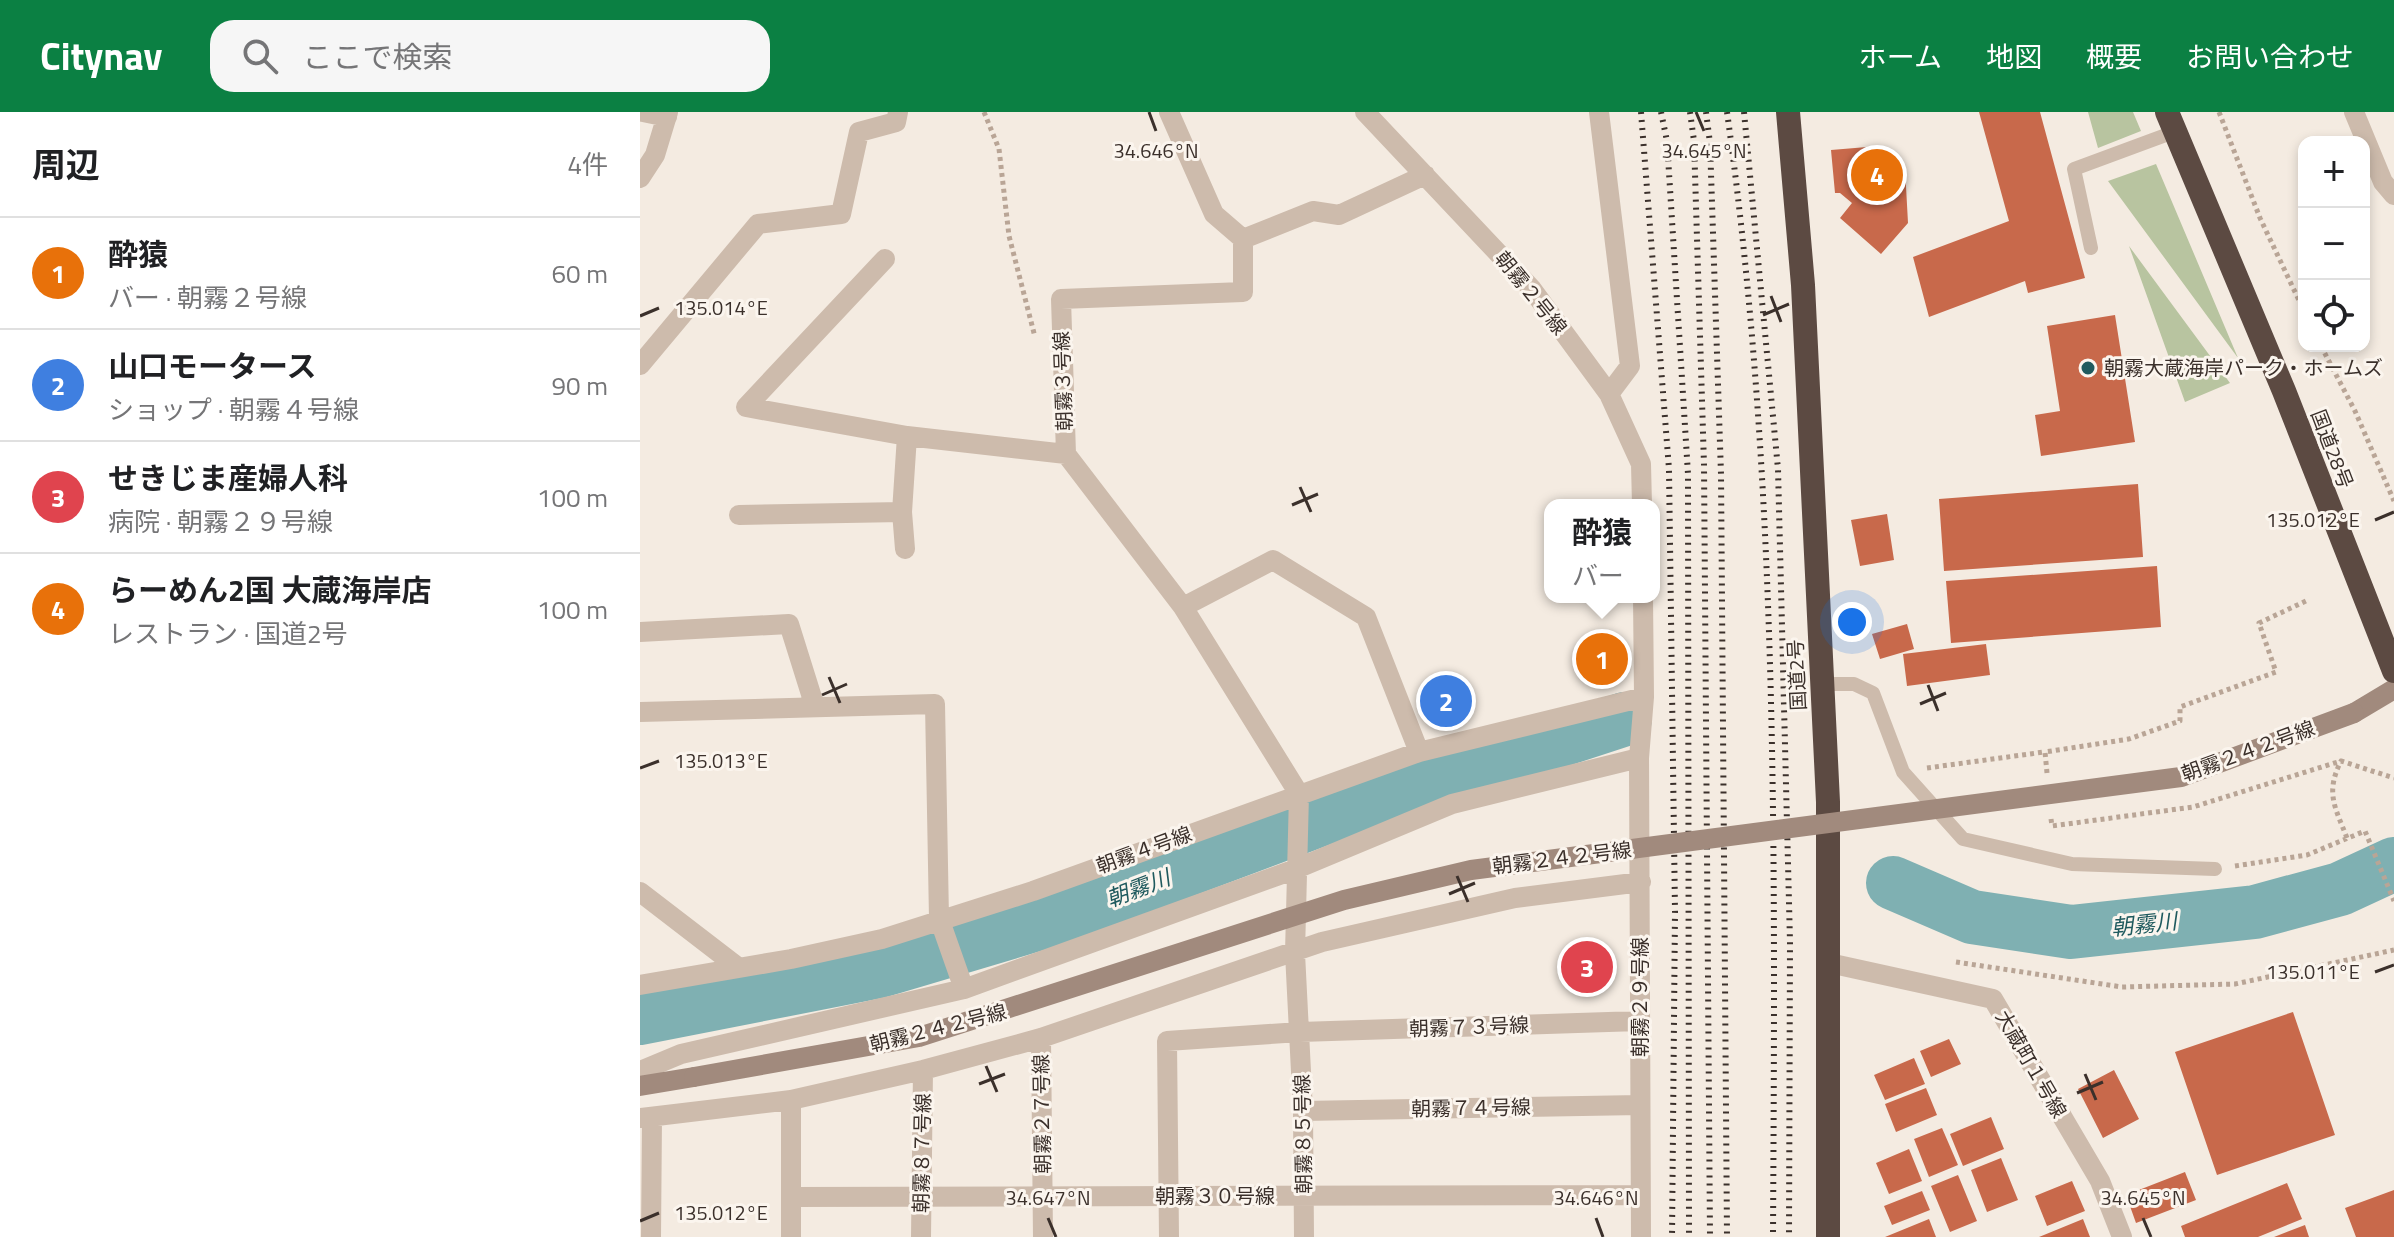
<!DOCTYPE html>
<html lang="ja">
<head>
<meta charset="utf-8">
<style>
	:root { --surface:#fff; --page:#f6f6f6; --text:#202124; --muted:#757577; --line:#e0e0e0; --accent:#0b8043 }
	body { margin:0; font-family:"Titillium Web","Noto Sans JP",sans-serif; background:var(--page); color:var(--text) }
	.controls { position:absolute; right:24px; top:24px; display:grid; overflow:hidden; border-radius:16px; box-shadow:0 4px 12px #0003 }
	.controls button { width:72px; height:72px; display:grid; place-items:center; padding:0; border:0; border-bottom:2px solid var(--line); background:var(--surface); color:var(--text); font:40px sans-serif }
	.you { position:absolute; left:1212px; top:510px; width:28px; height:28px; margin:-20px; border:6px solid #fff; border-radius:50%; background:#1a73e8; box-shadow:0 0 0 12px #1a73e833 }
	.badge { display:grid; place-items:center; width:52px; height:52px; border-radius:50%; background:var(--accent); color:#fff; font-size:26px; font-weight:700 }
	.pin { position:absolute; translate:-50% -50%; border:4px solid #fff; box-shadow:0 2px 8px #0006 }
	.popup { position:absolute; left:904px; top:387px; width:116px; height:104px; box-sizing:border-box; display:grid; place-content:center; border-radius:16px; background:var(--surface); filter:drop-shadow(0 2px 6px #0005); font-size:26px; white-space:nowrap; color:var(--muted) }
	.popup b { font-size:30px; color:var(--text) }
	.popup::after { content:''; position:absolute; left:50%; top:100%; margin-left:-16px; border:16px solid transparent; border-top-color:var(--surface) }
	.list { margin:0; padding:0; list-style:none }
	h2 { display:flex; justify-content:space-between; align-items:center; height:104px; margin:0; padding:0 32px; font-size:34px }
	h2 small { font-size:26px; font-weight:400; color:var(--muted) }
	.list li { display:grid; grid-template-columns:52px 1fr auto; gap:24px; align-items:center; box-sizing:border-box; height:112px; padding:0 32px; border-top:2px solid var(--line) }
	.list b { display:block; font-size:30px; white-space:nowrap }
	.list p { margin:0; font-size:26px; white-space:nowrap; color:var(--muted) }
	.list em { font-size:26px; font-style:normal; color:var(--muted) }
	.icon { flex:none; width:44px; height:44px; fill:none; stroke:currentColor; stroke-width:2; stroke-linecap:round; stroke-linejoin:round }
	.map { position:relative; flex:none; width:1754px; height:1125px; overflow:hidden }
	header { display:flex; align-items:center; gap:48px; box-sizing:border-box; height:112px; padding:0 40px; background:var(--accent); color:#fff }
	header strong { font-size:38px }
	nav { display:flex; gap:44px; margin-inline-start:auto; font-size:28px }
	.search { width:560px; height:72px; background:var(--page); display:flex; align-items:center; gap:20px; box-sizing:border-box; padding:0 28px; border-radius:24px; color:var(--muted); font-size:30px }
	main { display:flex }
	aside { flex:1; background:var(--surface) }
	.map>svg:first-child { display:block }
	.green { fill:#b8c4a0 }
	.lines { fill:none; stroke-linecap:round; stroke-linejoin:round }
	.river { stroke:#7fb0b2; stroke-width:54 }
	.building { fill:#c8694b }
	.path { stroke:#b9a596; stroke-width:5; stroke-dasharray:4 4; stroke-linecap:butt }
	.lane { stroke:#cdbbac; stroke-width:14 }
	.street { stroke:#cdbbac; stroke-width:20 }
	.secondary { stroke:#a18a7d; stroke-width:20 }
	.highway { stroke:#5c4a42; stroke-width:24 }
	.rail { stroke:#3b302b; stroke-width:6; stroke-dasharray:2 6; stroke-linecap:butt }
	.secondary-bridge { stroke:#a18a7d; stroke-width:20 }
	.ticks { fill:none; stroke:#3b302b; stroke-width:3 }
	.poi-dot { fill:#1f5a5e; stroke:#fbf5ee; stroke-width:3 }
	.labels { text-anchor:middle; stroke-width:6; stroke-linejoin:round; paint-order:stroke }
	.street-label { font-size:20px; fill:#3b302b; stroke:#fbf5ee }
	.poi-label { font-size:20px; fill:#3b302b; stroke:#fbf5ee; text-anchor:start }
	.water-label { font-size:22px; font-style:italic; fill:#1f5a5e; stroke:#fbf5ee }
	.ticks-label { font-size:20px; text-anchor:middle; fill:#3b302b; stroke:#fbf5ee; stroke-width:6; stroke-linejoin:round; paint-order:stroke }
</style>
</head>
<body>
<header>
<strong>Citynav</strong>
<div class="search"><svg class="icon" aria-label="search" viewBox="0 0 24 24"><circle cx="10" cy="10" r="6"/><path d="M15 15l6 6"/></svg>ここで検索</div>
<nav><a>ホーム</a><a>地図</a><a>概要</a><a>お問い合わせ</a></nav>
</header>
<main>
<aside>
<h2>周辺<small>4件</small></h2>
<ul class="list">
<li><span class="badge" style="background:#e8710a">1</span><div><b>酔猿</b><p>バー · 朝霧２号線</p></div><em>60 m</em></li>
<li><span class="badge" style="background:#3f7fe0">2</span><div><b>山口モータース</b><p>ショップ · 朝霧４号線</p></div><em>90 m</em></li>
<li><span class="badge" style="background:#e0444e">3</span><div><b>せきじま産婦人科</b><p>病院 · 朝霧２９号線</p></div><em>100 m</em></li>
<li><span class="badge" style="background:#e8710a">4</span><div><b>らーめん2国 大蔵海岸店</b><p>レストラン · 国道2号</p></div><em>100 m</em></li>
</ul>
</aside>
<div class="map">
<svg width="1754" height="1125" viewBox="0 0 1754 1125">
	<rect width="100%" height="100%" fill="#f4ebe1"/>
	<path class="green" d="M1448,0H1493L1501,19L1458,36Z
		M1516,52L1598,246L1468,69Z
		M1489,134L1590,271L1545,290Z"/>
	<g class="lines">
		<path class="river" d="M1253,771L1332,805L1431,820L1615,800L1700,777L1754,752
			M0,906L240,859L424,804L684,706L985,607"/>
	</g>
	<path class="building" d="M1339,0H1400L1445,166L1388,181L1385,169L1289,205L1273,145L1369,109Z
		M1239,34L1265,56L1268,111L1241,142L1200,106L1212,91L1200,81H1195L1191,38Z
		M1475,203L1495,330L1401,344L1395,303L1420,299L1407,214Z
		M1498,372L1503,445L1304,459L1299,387Z
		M1247,402L1254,448L1220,454L1211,408Z
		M1517,454L1521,515L1311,531L1306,469Z
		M1267,512L1274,537L1240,547L1232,522Z
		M1346,532L1350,563L1267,574L1263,542Z
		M1653,900L1695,1023L1577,1063L1535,940Z
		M1309,927L1321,952L1291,965L1280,939Z
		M1274,946L1285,972L1245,988L1234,963Z
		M1474,958L1499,1007L1463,1026L1438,977Z
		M1286,976L1297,1003L1256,1020L1245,992Z
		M1351,1005L1364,1037L1323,1054L1310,1022Z
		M1302,1016L1318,1053L1289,1065L1274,1027Z
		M1269,1037L1282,1069L1249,1082L1236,1051Z
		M1361,1046L1378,1088L1347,1100L1331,1058Z
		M1545,1060L1556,1088L1496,1111L1486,1083Z
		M1318,1063L1337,1109L1310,1120L1291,1074Z
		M1432,1069L1445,1099L1407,1114L1395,1084Z
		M1647,1071L1662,1107L1618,1125H1545L1541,1114Z
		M1754,1078V1125H1716L1705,1096Z
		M1282,1079L1290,1098L1252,1113L1244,1094Z
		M1289,1107L1296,1125H1245Z
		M1443,1107L1450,1125H1399Z
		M1665,1113L1669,1125H1634Z"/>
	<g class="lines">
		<path class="path" d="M344,0L359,37L369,124L395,225
			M1579,0L1620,106L1664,199
			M1681,234L1715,299L1754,389
			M1287,656L1404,640
			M1407,661L1405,640L1489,627L1540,609V595L1636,560L1619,511L1668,488
			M1411,707L1412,714L1553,695L1701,649
			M1707,726C1695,695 1685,681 1701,649L1754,666
			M1595,754L1667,743L1725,719L1754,789
			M1316,850L1482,875L1595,872L1754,838"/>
		<path class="lane" d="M1451,136L1434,57L1534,20
			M1182,572H1214L1233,581L1263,660L1323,727L1432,752L1575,757"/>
		<path class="street" d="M3,0L27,5
			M529,0L574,102L603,127
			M725,0L891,176L969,282L1001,352L1002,393
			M959,0L990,254L969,282
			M1714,0L1743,70L1754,83
			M0,66L15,43L28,0
			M245,147L106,295L267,324
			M0,253L118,112L201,102L219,20L256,10L258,0
			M262,400L265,437
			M99,403L262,400L267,324L426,342
			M543,495L633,448L726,505L779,640
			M0,520L149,512L175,595
			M0,600L295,592L299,806L324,877
			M0,780L99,856
			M1189,851L1353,887L1460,1069L1482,1125
			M0,873L151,847L242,827L393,779L779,640L1004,585
			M401,926L403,1125
			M0,959L41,942L324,877L656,757L812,692L999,646
			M151,988V1125
			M663,999L1000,993
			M0,1006L151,988L283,958L401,926L682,830L875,786L1001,770
			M152,1085L999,1083
			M11,1125L12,1005
			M281,1125L283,958
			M529,1125L527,929L660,920L999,909
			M664,1125L663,999L655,841L659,682L543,495L426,342L421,187L603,180V127L673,99L699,103L785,63
			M1001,1125L999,646L1004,585L1003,485"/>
		<path class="secondary" d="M1714,601L1754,577
			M0,974L54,965"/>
		<path class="highway" d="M1148,0L1163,173L1188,690V1125
			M1527,0L1644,279L1754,559"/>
		<path class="rail" d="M1001,0L1029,357L1035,799L1032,1125
			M1021,0L1027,29L1048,362L1049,1125
			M1050,0L1054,29L1064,353L1070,1125
			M1066,0L1070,31L1081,362L1087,1125
			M1087,0C1139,372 1135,750 1133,1125
			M1104,0L1138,357L1150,830L1149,1125"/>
		<path class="secondary-bridge" d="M54,965L279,925L704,788L831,758L1541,665L1714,601"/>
	</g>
	<path class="ticks" d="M509,0L516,19M1056,0L1064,19M1131,184L1141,210M1123,203L1149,192M0,204L19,196M660,375L671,400M652,393L678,382M1735,408L1754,400M189,565L200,591M1288,573L1298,599M182,583L207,572M1280,592L1306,581M0,656L19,649M817,764L828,790M809,782L835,771M1735,860L1754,853M346,954L357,980M1445,962L1456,988M339,972L365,962M1437,981L1463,970M408,1106L416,1125M956,1106L963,1125M1503,1106L1511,1125M0,1109L19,1101"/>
	<circle class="poi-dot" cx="1448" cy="256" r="8"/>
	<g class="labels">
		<g class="street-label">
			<text transform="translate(891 181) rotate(51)" y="7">朝霧２号線</text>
			<text transform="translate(423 269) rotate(-92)" y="7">朝霧３号線</text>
			<text transform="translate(1692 337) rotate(69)" y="7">国道28号</text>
			<text transform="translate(1157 563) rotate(-93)" y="7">国道2号</text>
			<text transform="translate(1608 639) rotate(-20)" y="7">朝霧２４２号線</text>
			<text transform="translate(504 738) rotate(-20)" y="7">朝霧４号線</text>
			<text transform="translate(922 746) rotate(-7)" y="7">朝霧２４２号線</text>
			<text transform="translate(1000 885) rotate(-90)" y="7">朝霧２９号線</text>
			<text transform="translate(829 915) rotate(-2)" y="7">朝霧７３号線</text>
			<text transform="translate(298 916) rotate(-14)" y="7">朝霧２４２号線</text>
			<text transform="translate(1391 952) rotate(60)" y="7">大蔵町１号線</text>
			<text transform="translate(831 996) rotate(-1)" y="7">朝霧７４号線</text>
			<text transform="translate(402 1002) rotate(-91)" y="7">朝霧２７号線</text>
			<text transform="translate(663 1022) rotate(-91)" y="7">朝霧８５号線</text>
			<text transform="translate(282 1041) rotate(-89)" y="7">朝霧８７号線</text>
			<text x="575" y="1091">朝霧３０号線</text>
		</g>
		<g class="poi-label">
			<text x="1464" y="263">朝霧大蔵海岸パーク・ホームズ</text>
		</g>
		<g class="water-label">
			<text transform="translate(498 776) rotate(-21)" y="8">朝霧川</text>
			<text transform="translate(1504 812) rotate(-6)" y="8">朝霧川</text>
		</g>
	</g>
	<g class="ticks-label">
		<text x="516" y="46">34.646°N</text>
		<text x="1064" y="46">34.645°N</text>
		<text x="81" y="203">135.014°E</text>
		<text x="1673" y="415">135.012°E</text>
		<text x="81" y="656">135.013°E</text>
		<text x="1673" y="867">135.011°E</text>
		<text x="408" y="1093">34.647°N</text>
		<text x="956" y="1093">34.646°N</text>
		<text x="1503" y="1093">34.645°N</text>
		<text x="81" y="1108">135.012°E</text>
	</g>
</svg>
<div class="controls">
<button>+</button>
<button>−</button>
<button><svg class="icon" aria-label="locate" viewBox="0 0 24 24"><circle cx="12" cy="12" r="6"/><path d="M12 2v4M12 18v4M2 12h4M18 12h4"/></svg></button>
</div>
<div class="you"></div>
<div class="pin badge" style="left:962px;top:547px;background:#e8710a">1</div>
<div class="popup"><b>酔猿</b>バー</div>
<div class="pin badge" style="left:806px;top:589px;background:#3f7fe0">2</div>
<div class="pin badge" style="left:947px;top:855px;background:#e0444e">3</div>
<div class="pin badge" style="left:1237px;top:63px;background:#e8710a">4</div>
</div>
</main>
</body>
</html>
